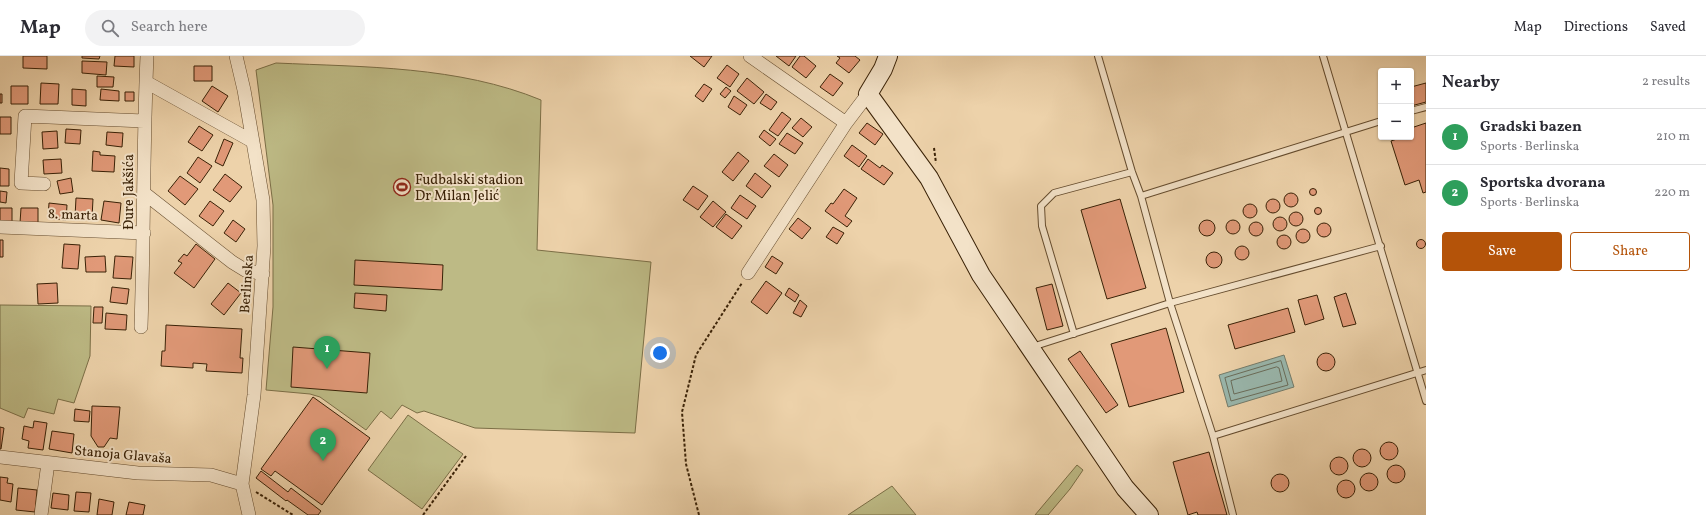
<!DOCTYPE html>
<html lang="en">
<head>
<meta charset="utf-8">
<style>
	:root { --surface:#fff; --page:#f2f2f3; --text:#2b2b33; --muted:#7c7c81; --line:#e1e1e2; --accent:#b45309 }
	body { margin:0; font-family:Vollkorn,serif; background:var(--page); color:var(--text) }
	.controls { position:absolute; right:12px; top:12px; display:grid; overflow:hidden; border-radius:4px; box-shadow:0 1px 3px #0004 }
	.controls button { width:36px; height:36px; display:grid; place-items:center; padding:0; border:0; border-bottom:1px solid var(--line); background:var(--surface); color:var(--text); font:20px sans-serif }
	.you { position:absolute; left:660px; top:297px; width:14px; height:14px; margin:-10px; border:3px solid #fff; border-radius:50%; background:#1a73e8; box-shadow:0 0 0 6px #1a73e833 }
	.badge { display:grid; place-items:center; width:26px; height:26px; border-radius:50%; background:var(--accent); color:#fff; font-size:13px; font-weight:700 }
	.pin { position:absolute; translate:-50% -33px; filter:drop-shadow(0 1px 2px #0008) }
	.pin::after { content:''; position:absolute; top:21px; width:14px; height:12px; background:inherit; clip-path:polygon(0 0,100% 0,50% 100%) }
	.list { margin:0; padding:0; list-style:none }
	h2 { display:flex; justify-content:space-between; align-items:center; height:52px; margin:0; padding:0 16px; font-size:17px }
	h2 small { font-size:13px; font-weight:400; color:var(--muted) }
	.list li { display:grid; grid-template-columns:26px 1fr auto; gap:12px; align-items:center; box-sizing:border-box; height:56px; padding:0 16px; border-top:1px solid var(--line) }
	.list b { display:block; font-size:15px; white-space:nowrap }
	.list p { margin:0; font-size:13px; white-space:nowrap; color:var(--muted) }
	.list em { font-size:13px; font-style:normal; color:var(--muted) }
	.actions { display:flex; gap:8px; padding:12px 16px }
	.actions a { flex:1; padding:9px 0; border:1px solid var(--accent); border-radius:4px; text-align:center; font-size:14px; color:var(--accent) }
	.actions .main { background:var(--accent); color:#fff }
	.icon { flex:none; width:22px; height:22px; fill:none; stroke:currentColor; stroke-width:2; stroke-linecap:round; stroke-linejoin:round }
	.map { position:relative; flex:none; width:1426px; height:459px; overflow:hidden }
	header { display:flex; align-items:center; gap:24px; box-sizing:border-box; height:56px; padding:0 20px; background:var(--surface); border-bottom:1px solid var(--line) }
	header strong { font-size:19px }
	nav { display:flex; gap:22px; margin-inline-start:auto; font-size:14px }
	.search { width:280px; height:36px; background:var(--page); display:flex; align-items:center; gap:10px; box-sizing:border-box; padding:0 14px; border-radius:22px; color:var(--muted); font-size:15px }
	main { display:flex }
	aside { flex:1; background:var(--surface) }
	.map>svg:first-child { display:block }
	.green { fill:#bdba85; stroke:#7b6e46 }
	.water { fill:#99b7ad; stroke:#737b6a }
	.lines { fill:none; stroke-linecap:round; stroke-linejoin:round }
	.shore { stroke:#696c5a; stroke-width:1 }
	.building { fill:#e19978; stroke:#392106 }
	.lane-casing { stroke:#664d2f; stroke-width:8 }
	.street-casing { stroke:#664d2f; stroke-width:14 }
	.secondary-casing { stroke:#392106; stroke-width:20 }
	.path { stroke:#392106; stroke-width:2; stroke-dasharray:3 2; stroke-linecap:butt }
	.lane { stroke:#f3e2c8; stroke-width:6 }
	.street { stroke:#f3e2c8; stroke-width:13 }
	.secondary { stroke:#f3e2c8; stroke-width:18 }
	.labels { text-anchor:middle; stroke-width:4; stroke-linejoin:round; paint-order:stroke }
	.poi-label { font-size:14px; fill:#392106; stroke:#f3e2c8; text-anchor:start }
	.street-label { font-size:14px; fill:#392106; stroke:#f3e2c8 }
</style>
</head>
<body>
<header>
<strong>Map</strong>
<div class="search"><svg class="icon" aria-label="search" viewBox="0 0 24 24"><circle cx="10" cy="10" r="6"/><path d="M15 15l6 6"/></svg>Search here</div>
<nav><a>Map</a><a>Directions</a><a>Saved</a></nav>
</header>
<main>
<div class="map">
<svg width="1426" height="459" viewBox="0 0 1426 459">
	<rect width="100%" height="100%" fill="#edd2aa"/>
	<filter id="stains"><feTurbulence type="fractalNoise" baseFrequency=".005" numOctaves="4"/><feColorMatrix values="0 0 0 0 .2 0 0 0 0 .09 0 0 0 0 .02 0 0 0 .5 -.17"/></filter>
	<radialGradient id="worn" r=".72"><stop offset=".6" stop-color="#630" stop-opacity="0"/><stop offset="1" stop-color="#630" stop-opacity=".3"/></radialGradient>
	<path class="green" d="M276,7C364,11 459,10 541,44L537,194L651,206L635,377L475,372L424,355L417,357L402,349L391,363L381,355L366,374L320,341L310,338L266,334L273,251V149L256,14Z
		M0,249L91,250L90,300L74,347L58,343L54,358L28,352L24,362L0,352Z
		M408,359L463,398L422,453L368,414Z
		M1077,409L1083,414L1070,433L1048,459H1035Z
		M892,430L916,459H848Z"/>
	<path class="water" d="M1284,299L1294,331L1228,351L1219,319Z"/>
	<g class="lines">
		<path class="shore" d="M1281,305L1288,329L1231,345L1225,322Z
			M1277,311L1279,312L1282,325L1234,338L1231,325Z"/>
	</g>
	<path class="building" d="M23,0H47V13L23,12Z
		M82,0H100L99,3L82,2Z
		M115,0H134V11L114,10Z
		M690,0H712L704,11Z
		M776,0H796L789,10Z
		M800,0H804L816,10L806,22L792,11Z
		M837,0H855L860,4L849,17L836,7L840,2Z
		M82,5L107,6L106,19L82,17Z
		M727,9L739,18L730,31L717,22Z
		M194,10H212V25H194Z
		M830,18L843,27L833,40L820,31Z
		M97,20L114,21L113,31H97Z
		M747,22L764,36L754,48L737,35Z
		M41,27L59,28L58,48H40Z
		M1426,27V46L1411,50V31Z
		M704,28L712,33L703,46L695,40Z
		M11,30H28V48H11Z
		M212,30L228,40L218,56L202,45Z
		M726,31L731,35L725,42L720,38Z
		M72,33L86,34V50L72,49Z
		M101,33L119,35V45L100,44Z
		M125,36H134V45H125Z
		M0,38H2V47H0Z
		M766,38L777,46L771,54L760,47Z
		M734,40L747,49L740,59L728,51Z
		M782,56L791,63L778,80L769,74Z
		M0,61H11V78H0Z
		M801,62L812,71L803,81L792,72Z
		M867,67L883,78L875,89L859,77Z
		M1426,67V136L1423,137L1419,124L1405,129L1391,85L1400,82L1399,81H1411V72Z
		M199,70L213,79L202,95L188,86Z
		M66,73L81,74L80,88L65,87Z
		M764,74L776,83L770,90L759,81Z
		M57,75L58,92L43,93L42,76Z
		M107,76L123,77L122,91L106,89Z
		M787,77L803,87L795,98L779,88Z
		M224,83L233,87L223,110L215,106Z
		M852,89L867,100L859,111L844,100Z
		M93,95L100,96V99L115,100L114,116L92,115Z
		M738,96L749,105L733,125L722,116Z
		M774,98L788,109L779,121L764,110Z
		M198,101L212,110L200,127L187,117Z
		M61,103L62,117L44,118L43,104Z
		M868,103L880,112L882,109L893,117L884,129L861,113Z
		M0,112L9,113V130H0Z
		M755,117L771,130L762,142L746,130Z
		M225,118L242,131L230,146L213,134Z
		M180,120L198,133L185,149L168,135Z
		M71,122L73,136L60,138L57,125Z
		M693,130L708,140L698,154L683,144Z
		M1309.5 136a3.5 3.5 0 1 1 7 0a3.5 3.5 0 1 1-7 0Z
		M844,133L857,142L845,160L852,165L847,171L825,155L831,147L833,148Z
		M0,135L7,136L6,147L0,146Z
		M1284 144a7 7 0 1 1 14 0a7 7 0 1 1-14 0Z
		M740,139L756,150L747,163L731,152Z
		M76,142L93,143L92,162L75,161Z
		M1120,143L1146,232L1107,243L1081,154Z
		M1266 150a7 7 0 1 1 14 0a7 7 0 1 1-14 0Z
		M104,145L121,147L119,167L101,164Z
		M210,145L224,155L213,170L199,160Z
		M713,145L726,156L713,171L700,161Z
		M49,147L67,149L66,164L48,162Z
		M1243 155a7 7 0 1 1 14 0a7 7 0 1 1-14 0Z
		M1314.5 155a3.5 3.5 0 1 1 7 0a3.5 3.5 0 1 1-7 0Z
		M0,152H12V166H0Z
		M21,152H38V168L20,167Z
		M1289 163a7 7 0 1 1 14 0a7 7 0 1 1-14 0Z
		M726,158L742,170L732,183L716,171Z
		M1273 168a7 7 0 1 1 14 0a7 7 0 1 1-14 0Z
		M798,162L811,172L802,183L789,173Z
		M1199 172a8 8 0 1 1 16 0a8 8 0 1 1-16 0Z
		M233,164L245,173L236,186L224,177Z
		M1226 171a7 7 0 1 1 14 0a7 7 0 1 1-14 0Z
		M1249 173a7 7 0 1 1 14 0a7 7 0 1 1-14 0Z
		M1317 174a7 7 0 1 1 14 0a7 7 0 1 1-14 0Z
		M833,171L844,177L837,188L826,181Z
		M1296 180a7 7 0 1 1 14 0a7 7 0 1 1-14 0Z
		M1277 186a7 7 0 1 1 14 0a7 7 0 1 1-14 0Z
		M1416.5 188a4.5 4.5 0 1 1 9 0a4.5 4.5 0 1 1-9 0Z
		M0,184H3V201H0Z
		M64,188L80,189L78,213L62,212Z
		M196,188L215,203L194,232L174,217L182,207L178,205L184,198L187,200Z
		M1235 197a7 7 0 1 1 14 0a7 7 0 1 1-14 0Z
		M1206 204a8 8 0 1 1 16 0a8 8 0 1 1-16 0Z
		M105,200L106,216H86L85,201Z
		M115,200L133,201L131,223L113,222Z
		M772,200L783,207L776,218L765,211Z
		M355,204L443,209L442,234L354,229Z
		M766,225L782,237L767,258L751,246Z
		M57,227L58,247L38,248L37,228Z
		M228,227L241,237L224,259L211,248Z
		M1052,228L1063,270L1047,274L1036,232Z
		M112,231L129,233L127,248L110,246Z
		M789,232L799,239L795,246L785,239Z
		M355,237L387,239L386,255L354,252Z
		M1346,237L1356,268L1343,271L1334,241Z
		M1317,239L1324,263L1305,269L1298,244Z
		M800,244L807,250L801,261L793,257Z
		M94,251H103L102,267H93Z
		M1288,252L1295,276L1235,293L1228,269Z
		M106,257L127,259L126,274L105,273Z
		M166,269L242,273L240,302H243L242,317L206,315L207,308L193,307V312L161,310L162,295H165Z
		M1166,272L1184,336L1129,351L1111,288Z
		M293,291L370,297L367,337L291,331Z
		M1080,295L1118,349L1106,357L1068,303Z
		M1317 306a9 9 0 1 1 18 0a9 9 0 1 1-18 0Z
		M313,341L370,382L322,449L275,415L271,420L261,413Z
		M92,350L120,351L117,383L110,382L104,391H98L91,380Z
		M75,353L90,355L89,366L74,365Z
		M34,365L47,367L43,394L28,392L29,385L22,383L24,370L33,372Z
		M0,371L4,372L1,393H0Z
		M52,375L74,378L72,397L49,393Z
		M1380 395a9 9 0 1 1 18 0a9 9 0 1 1-18 0Z
		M1353 402a9 9 0 1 1 18 0a9 9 0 1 1-18 0Z
		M1209,396L1227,459H1198L1197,456L1188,459L1173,406Z
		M1330 410a9 9 0 1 1 18 0a9 9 0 1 1-18 0Z
		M1387 418a9 9 0 1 1 18 0a9 9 0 1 1-18 0Z
		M261,415L288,436L291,432L321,455L318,459H308L287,444L286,445L256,422Z
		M1360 426a9 9 0 1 1 18 0a9 9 0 1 1-18 0Z
		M1271 427a9 9 0 1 1 18 0a9 9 0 1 1-18 0Z
		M0,421L8,422L7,427L13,428L11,446L0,444Z
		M1337 433a9 9 0 1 1 18 0a9 9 0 1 1-18 0Z
		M18,432L37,434L35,456L16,454Z
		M76,436L91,437L89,456L74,455Z
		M53,437L69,439L68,454L51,452Z
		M99,443L114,446L112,459H97Z
		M129,446L145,449L143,459H126Z"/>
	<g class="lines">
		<g class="lane-casing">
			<path id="lane" d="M1098,0L1132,116L1141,140L1170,247L1213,380L1233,459
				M1323,0L1426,345
				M1411,55L1426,51
				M1141,140L1381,65
				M1074,278L1042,170L1041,150L1054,137L1132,116
				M1032,291L1170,247L1381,190
				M1213,380L1426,314"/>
		</g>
		<g class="street-casing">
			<path id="street" d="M236,0L244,34L263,144L264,190L254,339L242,428L249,459
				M750,0L846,67
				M146,26L252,85
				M44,128L21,127L25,60L144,65
				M144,137L232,206L245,214L263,218
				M0,171L144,177
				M748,217L846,67L868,38
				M141,271C144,181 143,90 147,0
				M0,401L138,417L211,419L242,428
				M41,459L48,407"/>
		</g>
		<g class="secondary-casing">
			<path id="secondary" d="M888,0L883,13L868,38L929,122L981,219L1125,432L1149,459"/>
		</g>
		<path class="path" d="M934,92L936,107
			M256,436L293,459
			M423,459L466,400
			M699,459L686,408L682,356L696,299L742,227"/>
		<use href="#lane" class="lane"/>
		<use href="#street" class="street"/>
		<use href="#secondary" class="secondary"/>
	</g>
	<defs>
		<g id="stadium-ring" transform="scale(0.9)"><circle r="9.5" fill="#f3e2c8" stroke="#8f2418" stroke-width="1.5"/><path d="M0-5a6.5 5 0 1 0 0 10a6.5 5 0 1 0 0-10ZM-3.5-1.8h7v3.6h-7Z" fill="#8f2418"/></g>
	</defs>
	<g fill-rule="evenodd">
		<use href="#stadium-ring" x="402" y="131"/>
	</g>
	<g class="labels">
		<g class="poi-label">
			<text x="415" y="128">Fudbalski stadion<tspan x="415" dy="16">Dr Milan Jelić</tspan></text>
		</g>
		<g class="street-label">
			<text transform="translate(128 136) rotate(-90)" y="5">Đure Jakšića</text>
			<text transform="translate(73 158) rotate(2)" y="5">8. marta</text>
			<text transform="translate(246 228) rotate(-86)" y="5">Berlinska</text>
			<text transform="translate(123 398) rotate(5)" y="5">Stanoja Glavaša</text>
		</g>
	</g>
	<rect width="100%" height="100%" filter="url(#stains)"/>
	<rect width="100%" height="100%" fill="url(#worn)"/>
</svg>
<div class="controls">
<button>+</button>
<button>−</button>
</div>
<div class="you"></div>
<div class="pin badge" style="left:327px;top:313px;background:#2e9e5b">1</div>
<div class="pin badge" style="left:323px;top:405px;background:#2e9e5b">2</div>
</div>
<aside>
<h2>Nearby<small>2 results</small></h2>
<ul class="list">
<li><span class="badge" style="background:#2e9e5b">1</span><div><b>Gradski bazen</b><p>Sports · Berlinska</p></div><em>210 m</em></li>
<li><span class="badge" style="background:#2e9e5b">2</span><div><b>Sportska dvorana</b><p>Sports · Berlinska</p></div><em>220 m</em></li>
</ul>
<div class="actions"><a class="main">Save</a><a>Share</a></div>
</aside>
</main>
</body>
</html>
